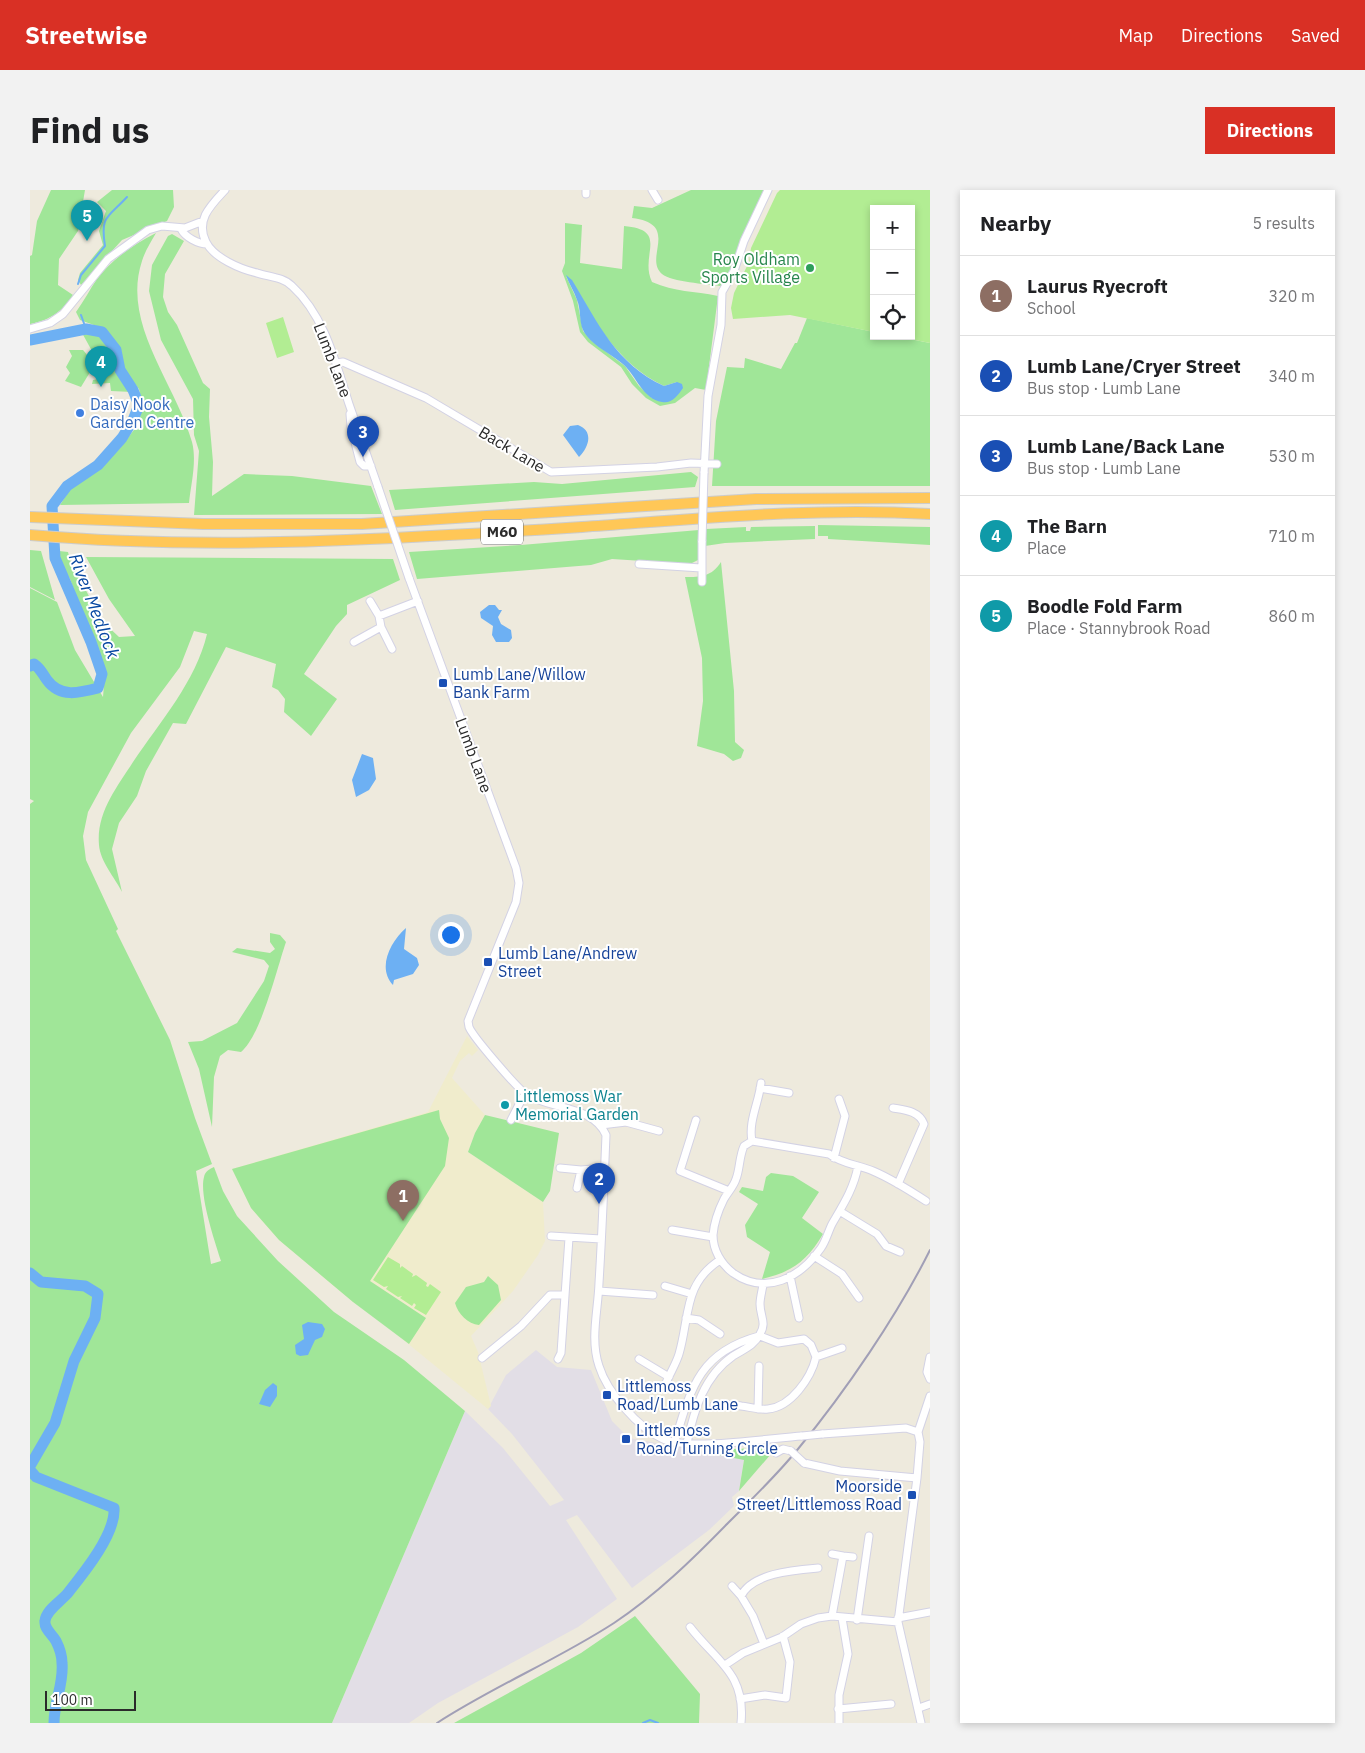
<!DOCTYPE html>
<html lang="en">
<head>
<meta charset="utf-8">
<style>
	:root { --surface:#fff; --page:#f2f2f2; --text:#202124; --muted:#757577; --line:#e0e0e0; --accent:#d93025 }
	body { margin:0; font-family:"IBM Plex Sans",sans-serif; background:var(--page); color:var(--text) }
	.controls { position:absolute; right:15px; top:15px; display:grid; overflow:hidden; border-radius:0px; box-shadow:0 2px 8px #0003 }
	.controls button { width:45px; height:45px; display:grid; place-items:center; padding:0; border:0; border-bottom:1px solid var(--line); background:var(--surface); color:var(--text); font:25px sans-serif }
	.scale { position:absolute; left:15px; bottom:12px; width:91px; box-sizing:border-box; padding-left:5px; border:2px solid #2b2b2b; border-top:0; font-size:14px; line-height:18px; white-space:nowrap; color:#2b2b2b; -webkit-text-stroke:4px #fff; paint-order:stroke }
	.you { position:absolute; left:420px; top:744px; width:18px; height:18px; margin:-12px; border:4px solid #fff; border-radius:50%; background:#1a73e8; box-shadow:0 0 0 8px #1a73e833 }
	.badge { display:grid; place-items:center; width:32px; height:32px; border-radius:50%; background:var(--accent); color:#fff; font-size:16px; font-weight:700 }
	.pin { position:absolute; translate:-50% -41px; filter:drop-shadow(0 1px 2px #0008) }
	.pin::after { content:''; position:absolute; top:26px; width:18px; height:15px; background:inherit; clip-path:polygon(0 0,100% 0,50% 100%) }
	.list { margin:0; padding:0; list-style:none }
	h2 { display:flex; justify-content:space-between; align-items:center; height:65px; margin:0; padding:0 20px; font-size:21px }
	h2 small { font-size:16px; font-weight:400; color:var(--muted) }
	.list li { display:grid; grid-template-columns:32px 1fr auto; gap:15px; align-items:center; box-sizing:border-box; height:80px; padding:0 20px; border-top:1px solid var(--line) }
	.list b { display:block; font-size:19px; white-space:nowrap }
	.list p { margin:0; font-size:16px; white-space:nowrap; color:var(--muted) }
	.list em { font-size:16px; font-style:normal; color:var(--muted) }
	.icon { flex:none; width:28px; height:28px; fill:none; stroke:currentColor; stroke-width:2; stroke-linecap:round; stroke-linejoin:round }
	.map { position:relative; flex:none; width:900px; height:1533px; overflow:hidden; border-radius:0px }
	header { display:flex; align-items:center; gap:30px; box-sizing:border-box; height:70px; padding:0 25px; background:var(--accent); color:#fff }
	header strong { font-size:24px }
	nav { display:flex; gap:28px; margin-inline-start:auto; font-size:18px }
	.intro { display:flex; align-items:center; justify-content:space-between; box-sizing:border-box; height:120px; padding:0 30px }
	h1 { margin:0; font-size:35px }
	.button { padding:12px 22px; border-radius:0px; background:var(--accent); color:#fff; font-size:18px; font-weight:700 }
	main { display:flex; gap:30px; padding:0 30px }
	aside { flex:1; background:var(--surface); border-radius:0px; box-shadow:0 2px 8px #0003 }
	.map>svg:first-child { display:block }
	.industrial { fill:#e2dee6 }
	.education { fill:#f0eccc }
	.green { fill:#a0e698; fill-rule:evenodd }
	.pitch { fill:#b2ed93 }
	.water { fill:#6db0f3 }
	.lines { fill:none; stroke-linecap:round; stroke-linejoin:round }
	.stream { stroke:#6db0f3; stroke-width:2 }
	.river { stroke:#6db0f3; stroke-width:11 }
	.minor-casing { stroke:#d3d2e4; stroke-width:9 }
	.highway-casing { stroke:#ccc; stroke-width:12 }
	.minor { stroke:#fff; stroke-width:7 }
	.highway { stroke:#ffc757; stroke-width:10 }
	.rail { stroke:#a19fb6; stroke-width:2 }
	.minor-bridge-casing { stroke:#d3d2e4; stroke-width:9; stroke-linecap:butt }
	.minor-bridge { stroke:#fff; stroke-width:7 }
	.leisure-dot { fill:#2e9e5b; stroke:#fff; stroke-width:2 }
	.shop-dot { fill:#3f7fe0; stroke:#fff; stroke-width:2 }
	.transit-dot { fill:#1a4fb4; stroke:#fff; stroke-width:2 }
	.culture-dot { fill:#0f9aa8; stroke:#fff; stroke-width:2 }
	.labels { text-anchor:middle; stroke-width:4; stroke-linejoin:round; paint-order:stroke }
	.shield { fill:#fff; stroke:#6b6b6b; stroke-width:1 }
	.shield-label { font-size:15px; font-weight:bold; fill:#2b2b2b }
	.leisure-label { font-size:16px; fill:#27864d; stroke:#fff; text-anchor:end }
	.street-label { font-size:16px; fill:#2b2b2b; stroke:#fff }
	.shop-label { font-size:16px; fill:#366cbe; stroke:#fff; text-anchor:start }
	.transit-label { font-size:16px; fill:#164399; stroke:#fff; text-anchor:start }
	.culture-label { font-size:16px; fill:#0d838f; stroke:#fff; text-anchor:start }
	.water-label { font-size:18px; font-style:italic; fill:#0949a2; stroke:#fff }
</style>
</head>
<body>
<header>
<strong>Streetwise</strong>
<nav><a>Map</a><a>Directions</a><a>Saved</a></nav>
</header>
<div class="intro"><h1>Find us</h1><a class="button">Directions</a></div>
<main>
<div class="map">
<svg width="900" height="1533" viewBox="0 0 900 1533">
	<rect width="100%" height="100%" fill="#eeeadd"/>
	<path class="industrial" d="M506,1160L527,1177L561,1180L582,1231L599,1248L714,1269L709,1301L702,1307L704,1316L679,1340L602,1398L547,1325L536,1330L587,1409L548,1437L408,1513L379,1533H302L435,1221L473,1258L520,1316L534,1310L482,1244L458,1219L476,1185Z"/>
	<path class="education" d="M437,846L448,860L442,866L439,863L430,871L422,888L455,925L445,943L438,962L513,1012L515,1051L508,1065L483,1101L441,1146L448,1162L461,1216L458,1219L338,1121L323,1112L249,1050L221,1018L202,979L398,922Z"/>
	<path class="green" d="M21,0H55L48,41L29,69L28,95L43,105C32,122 20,130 0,134V66L2,65L7,31Z
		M82,0H143L144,17L137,31L92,50L51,95L48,90L50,83L73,55L69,41L76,21L67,12Z
		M661,0H736L710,52L707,68L694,95L690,96C676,94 642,92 632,84C613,68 651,34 602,28L604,16L622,18Z
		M535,33L552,35L550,73L592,79L594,36C640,40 609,65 622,92C645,102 664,101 688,106L676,200L665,198L645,213L630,216L616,208L602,194L591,177L558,152L550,142L543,111L532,81L535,73ZM536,86C563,128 587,174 634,196L647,192L622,208L609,196L595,176L562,151L553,141L547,110Z
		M126,43C121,52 115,61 112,71C91,134 146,194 162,252C167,271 161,294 159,313L30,315L41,298L69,279L90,258L107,236L113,217L109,199L94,180L91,160L75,139L50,130L46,122C54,111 60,99 67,89C82,69 104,54 126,43Z
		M142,44L154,51L135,84L133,107L138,122L147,135L173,193L180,199L179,227L183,272L182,306L214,284L262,286L341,296L352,324L164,325L169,261L164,245L163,209L131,150L119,101L122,75L138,46Z
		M777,128L844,142V146H865L900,153V296H682L686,231L697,177L714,178L715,168L751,179L765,153H767Z
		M51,141C80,145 79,158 89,181C92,189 97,195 102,202L81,201L80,193L62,194L63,190L69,189L71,182L67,180L68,172Z
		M39,160H53C68,177 61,179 51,197L35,191L40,183L36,177L42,166Z
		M661,282L668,287L665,297L365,320L359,300L504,292L532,294Z
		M788,335L900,337V355L798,349V346H788Z
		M785,336V349L695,353L675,356L676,339L716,337V341H720L721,337Z
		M669,340L668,370L660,374L582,369L561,375L387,389L379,362L491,355Z
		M0,360L11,361L25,410L0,397Z
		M29,361L38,362L40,370L72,431L89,447L105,446L79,409L56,367L363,369L370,390L317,415V424L306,436L274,484L307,509L281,546L254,522L255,509L248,500L242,497L246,474L196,457L156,534L143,533L116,581L107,606L89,633L82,659L92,702C85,688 70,671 69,655C66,623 87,597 103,572C130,532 166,491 177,444L164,441L150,477L101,543L58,622L53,646L56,670L88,739L86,741L140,850L165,928L182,974L166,981L181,1074L191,1071C185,1052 169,1006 174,987C175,981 180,979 184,977L193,1001L207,1026L248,1071L304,1122L374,1170L435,1221L302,1533H0V614L4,611L0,609V398L27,412L45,460L73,507L75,483L40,389L29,370Z
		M691,372L704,501L705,552L714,560L711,568L703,571L694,564L667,556L673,511L672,468L655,387C671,387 681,387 691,372Z
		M240,743L250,745L256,752C247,778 231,846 211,862L198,860L190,866L184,887L182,937L169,879L158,852L172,851L207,833L234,791L239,776L234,770L202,762L207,758L240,763L245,759L240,752Z
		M409,920L410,929L419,948L415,976L340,1091L396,1128L379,1154L323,1112L249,1050L221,1018L202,979Z
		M455,925L529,943L520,1001L513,1012L438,962L445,943Z
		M741,983L763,986L789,1002L772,1028L793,1044C777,1071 762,1082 732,1089L740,1062L717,1047L715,1035L728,1014L709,1002L712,997L733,1001L736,987Z
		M458,1086L468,1095L471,1110L449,1135C438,1134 428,1124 425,1113L436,1097L454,1092Z
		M735,1258L742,1260L741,1264L709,1301L714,1270L689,1265L702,1259Z
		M605,1426L670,1504L669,1533H424L551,1463Z"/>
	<path class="pitch" d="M750,0H900V153L865,146H881V19H844V142L760,125L703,129L701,118L704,103L719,72L721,58L747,3Z
		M253,127L264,162L247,168L236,133Z
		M358,1067L370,1074V1078L372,1076L383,1084L382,1087L386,1085L397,1093L396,1096L398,1097L400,1094L411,1102L396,1125L384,1118L386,1115L384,1113L382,1116L370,1108L372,1106L368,1107L356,1099L358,1096L354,1097L343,1090Z"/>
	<path class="water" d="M536,85L542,90C568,133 586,174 634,196L647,192L652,194L653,198C648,205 642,214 632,212C613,209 606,186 594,175C582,164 560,155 553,140C549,131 551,119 547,110C544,101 539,94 536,85Z
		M548,235C564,241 559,257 549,267L533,245L540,236Z
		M459,415H465L469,420H472L468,427L471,434L481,440L482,448L479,452H466L462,445L463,436L451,428L450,422Z
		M332,564L343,568L346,589L339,600L326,607L322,590Z
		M376,738L374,759L387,768L389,775L383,784L364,790L363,795C347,778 360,752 376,738Z
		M278,1132L292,1134L295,1139L292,1147L285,1150L278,1165L270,1166L266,1164L265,1155L274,1149L272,1135Z
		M243,1193L247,1196V1206L240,1217L229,1214L235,1200Z"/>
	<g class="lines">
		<path class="stream" d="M48,94L51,85L75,56C70,25 78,28 97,7
			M51,125L56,139
			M613,1533L620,1530L628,1533"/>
		<path class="river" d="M0,150L56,139L72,142L86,160L90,180L103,200L109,215L103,230L92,248L68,275L37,296L22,316L25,368L61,452L72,484L68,498C49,503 30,508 17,490C12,483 11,479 4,474L0,476
			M0,1083L11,1092L55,1096L68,1104L65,1128L44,1171L25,1233L0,1276
			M0,1280L6,1287L84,1318C86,1344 53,1384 37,1404C30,1412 16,1420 15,1431C14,1439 22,1444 26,1451C29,1457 32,1466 32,1473C34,1494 24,1511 24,1533"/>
		<g class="minor-casing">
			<path id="minor" d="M195,0C181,15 165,30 176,52C184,68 210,79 227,83C239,87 253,87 262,96C295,126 306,174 319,214C329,242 338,269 348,297
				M556,0V4
				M622,0L628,10
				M151,39C155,47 168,54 177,54
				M0,139L20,133L33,124L78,69L118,40L132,36L155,38L173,31
				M306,173L313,172L396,208L521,282L627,277L661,273L687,274
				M320,224L321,237L330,272L334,276H341
				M674,283L678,206L691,135L692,102L704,81L714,51L738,0
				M672,351V392
				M609,374L671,378
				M379,388L486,678L489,693L486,712L438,831L439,837C443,847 487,898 496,904C521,920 563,915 576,945C574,995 572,1044 569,1093C568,1121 560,1149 569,1176C577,1202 608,1238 633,1249C659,1261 740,1248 772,1246
				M340,411L349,426L388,411
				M351,437L362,459
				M324,452L351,437L349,426
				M730,898L759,903
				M863,918C875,920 889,921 894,934L868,994
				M481,930L495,903
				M666,930L650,981L699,1001
				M571,935L596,932L629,941
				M722,951C718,932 729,912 731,893
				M804,968L815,926L809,909
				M828,976C824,998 813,1015 802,1034C798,1042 796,1051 791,1058C770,1088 736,1106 703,1083C691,1074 683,1060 683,1045C684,1033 689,1019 694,1009C698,1002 704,996 706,989C710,979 709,967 714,956L722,951L799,964C812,974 829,975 843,981C862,989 879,1000 896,1011
				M530,978L551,980L574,978
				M547,998L551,980
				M811,1022L847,1044L856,1056L870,1062
				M642,1040L683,1047
				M521,1046L571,1049
				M784,1066L812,1084L829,1108
				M760,1086L769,1128
				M635,1096L662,1104
				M569,1101L623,1105
				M656,1128L669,1130L690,1144
				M786,1167L812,1158
				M900,1167L897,1182L900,1189
				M452,1168L491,1136L520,1105H535
				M528,1169L531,1163L539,1048
				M609,1169L639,1187
				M636,1193C640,1183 646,1174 649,1164C660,1126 653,1094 690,1070
				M684,1215C693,1215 702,1214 711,1216C720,1217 729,1220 738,1219C761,1217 781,1188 786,1167L781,1155L774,1149L748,1153L730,1146
				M728,1219L729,1176
				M888,1242L890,1252L887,1288L868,1432L891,1533
				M888,1242L900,1206
				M792,1244L876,1238L888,1242
				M645,1251C661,1197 670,1162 729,1146
				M657,1253C664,1220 674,1186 703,1166C714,1159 724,1156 730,1144C737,1133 730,1126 730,1114C730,1108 732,1101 733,1095
				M746,1263L753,1259L761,1261
				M774,1273L810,1281L887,1288
				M802,1364L813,1366L802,1426
				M813,1366L823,1367
				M702,1396L711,1406
				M868,1428L900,1422
				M827,1430L839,1346
				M660,1437C686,1471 716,1483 711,1533
				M734,1454L723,1426L711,1406C722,1383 765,1380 788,1378
				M695,1475L713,1463L752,1447L771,1434L788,1428L802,1426L868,1432
				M710,1509L735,1505L756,1508L760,1472L753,1446
				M889,1518L900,1514
				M808,1519L861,1514
				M809,1533V1505L818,1464L812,1428"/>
		</g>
		<g class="highway-casing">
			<path id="highway" d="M0,327L173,334H332L726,309L900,308
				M0,345C183,361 369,349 552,337C666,329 785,317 900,324"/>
		</g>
		<use href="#minor" class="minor"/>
		<use href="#highway" class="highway"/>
		<path class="rail" d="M407,1533C464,1496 527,1470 584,1433C626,1405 663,1369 698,1333C722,1309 747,1285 768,1259C815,1202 867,1126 900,1060"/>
		<g class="minor-bridge-casing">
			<path id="minor-bridge" d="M348,297L379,388
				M672,351L674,283
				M772,1246L792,1244
				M761,1261L774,1273"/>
		</g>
		<use href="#minor-bridge" class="minor-bridge"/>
	</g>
	<circle class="leisure-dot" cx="780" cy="78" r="5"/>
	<circle class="shop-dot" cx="50" cy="223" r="5"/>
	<g class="transit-dot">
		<rect x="408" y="488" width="10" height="10" rx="2.5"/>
		<rect x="453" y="767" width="10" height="10" rx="2.5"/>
		<rect x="572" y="1200" width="10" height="10" rx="2.5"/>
		<rect x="591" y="1244" width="10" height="10" rx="2.5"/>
		<rect x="877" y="1300" width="10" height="10" rx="2.5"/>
	</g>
	<circle class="culture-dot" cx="475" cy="915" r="5"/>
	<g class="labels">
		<rect class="shield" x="451" y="329.5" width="42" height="25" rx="4"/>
		<g class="shield-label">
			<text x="472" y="347">M60</text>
		</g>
		<g class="leisure-label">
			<text x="770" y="75">Roy Oldham<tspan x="770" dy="18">Sports Village</tspan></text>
		</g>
		<g class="street-label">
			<text transform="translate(303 170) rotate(69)" y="6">Lumb Lane</text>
			<text transform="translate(482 259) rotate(31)" y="6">Back Lane</text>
			<text transform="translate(444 565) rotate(70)" y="6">Lumb Lane</text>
		</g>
		<g class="shop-label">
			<text x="60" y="220">Daisy Nook<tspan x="60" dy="18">Garden Centre</tspan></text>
		</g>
		<g class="transit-label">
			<text x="423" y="490">Lumb Lane/Willow<tspan x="423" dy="18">Bank Farm</tspan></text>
			<text x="468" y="769">Lumb Lane/Andrew<tspan x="468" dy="18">Street</tspan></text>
			<text x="587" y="1202">Littlemoss<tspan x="587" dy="18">Road/Lumb Lane</tspan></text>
			<text x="606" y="1246">Littlemoss<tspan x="606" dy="18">Road/Turning Circle</tspan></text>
			<text x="872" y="1302" text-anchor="end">Moorside<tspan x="872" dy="18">Street/Littlemoss Road</tspan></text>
		</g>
		<g class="culture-label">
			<text x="485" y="912">Littlemoss War<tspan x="485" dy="18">Memorial Garden</tspan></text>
		</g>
		<g class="water-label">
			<text transform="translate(64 416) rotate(69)" y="6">River Medlock</text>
		</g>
	</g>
</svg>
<div class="controls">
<button>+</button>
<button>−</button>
<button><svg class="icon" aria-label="locate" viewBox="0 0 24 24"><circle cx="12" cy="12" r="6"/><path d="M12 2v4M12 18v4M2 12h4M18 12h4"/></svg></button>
</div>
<div class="scale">100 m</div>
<div class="you"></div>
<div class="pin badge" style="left:373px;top:1031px;background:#8d6e63">1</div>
<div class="pin badge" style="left:569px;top:1014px;background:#1a4fb4">2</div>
<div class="pin badge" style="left:333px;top:267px;background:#1a4fb4">3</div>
<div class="pin badge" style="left:71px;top:197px;background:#0f9aa8">4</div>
<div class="pin badge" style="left:57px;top:51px;background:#0f9aa8">5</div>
</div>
<aside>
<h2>Nearby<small>5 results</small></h2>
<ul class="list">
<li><span class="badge" style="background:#8d6e63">1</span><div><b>Laurus Ryecroft</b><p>School</p></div><em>320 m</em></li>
<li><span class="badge" style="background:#1a4fb4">2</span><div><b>Lumb Lane/Cryer Street</b><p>Bus stop · Lumb Lane</p></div><em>340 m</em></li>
<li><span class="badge" style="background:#1a4fb4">3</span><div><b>Lumb Lane/Back Lane</b><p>Bus stop · Lumb Lane</p></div><em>530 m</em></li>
<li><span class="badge" style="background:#0f9aa8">4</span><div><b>The Barn</b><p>Place</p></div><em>710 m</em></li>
<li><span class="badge" style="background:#0f9aa8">5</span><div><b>Boodle Fold Farm</b><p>Place · Stannybrook Road</p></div><em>860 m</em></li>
</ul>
</aside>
</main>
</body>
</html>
